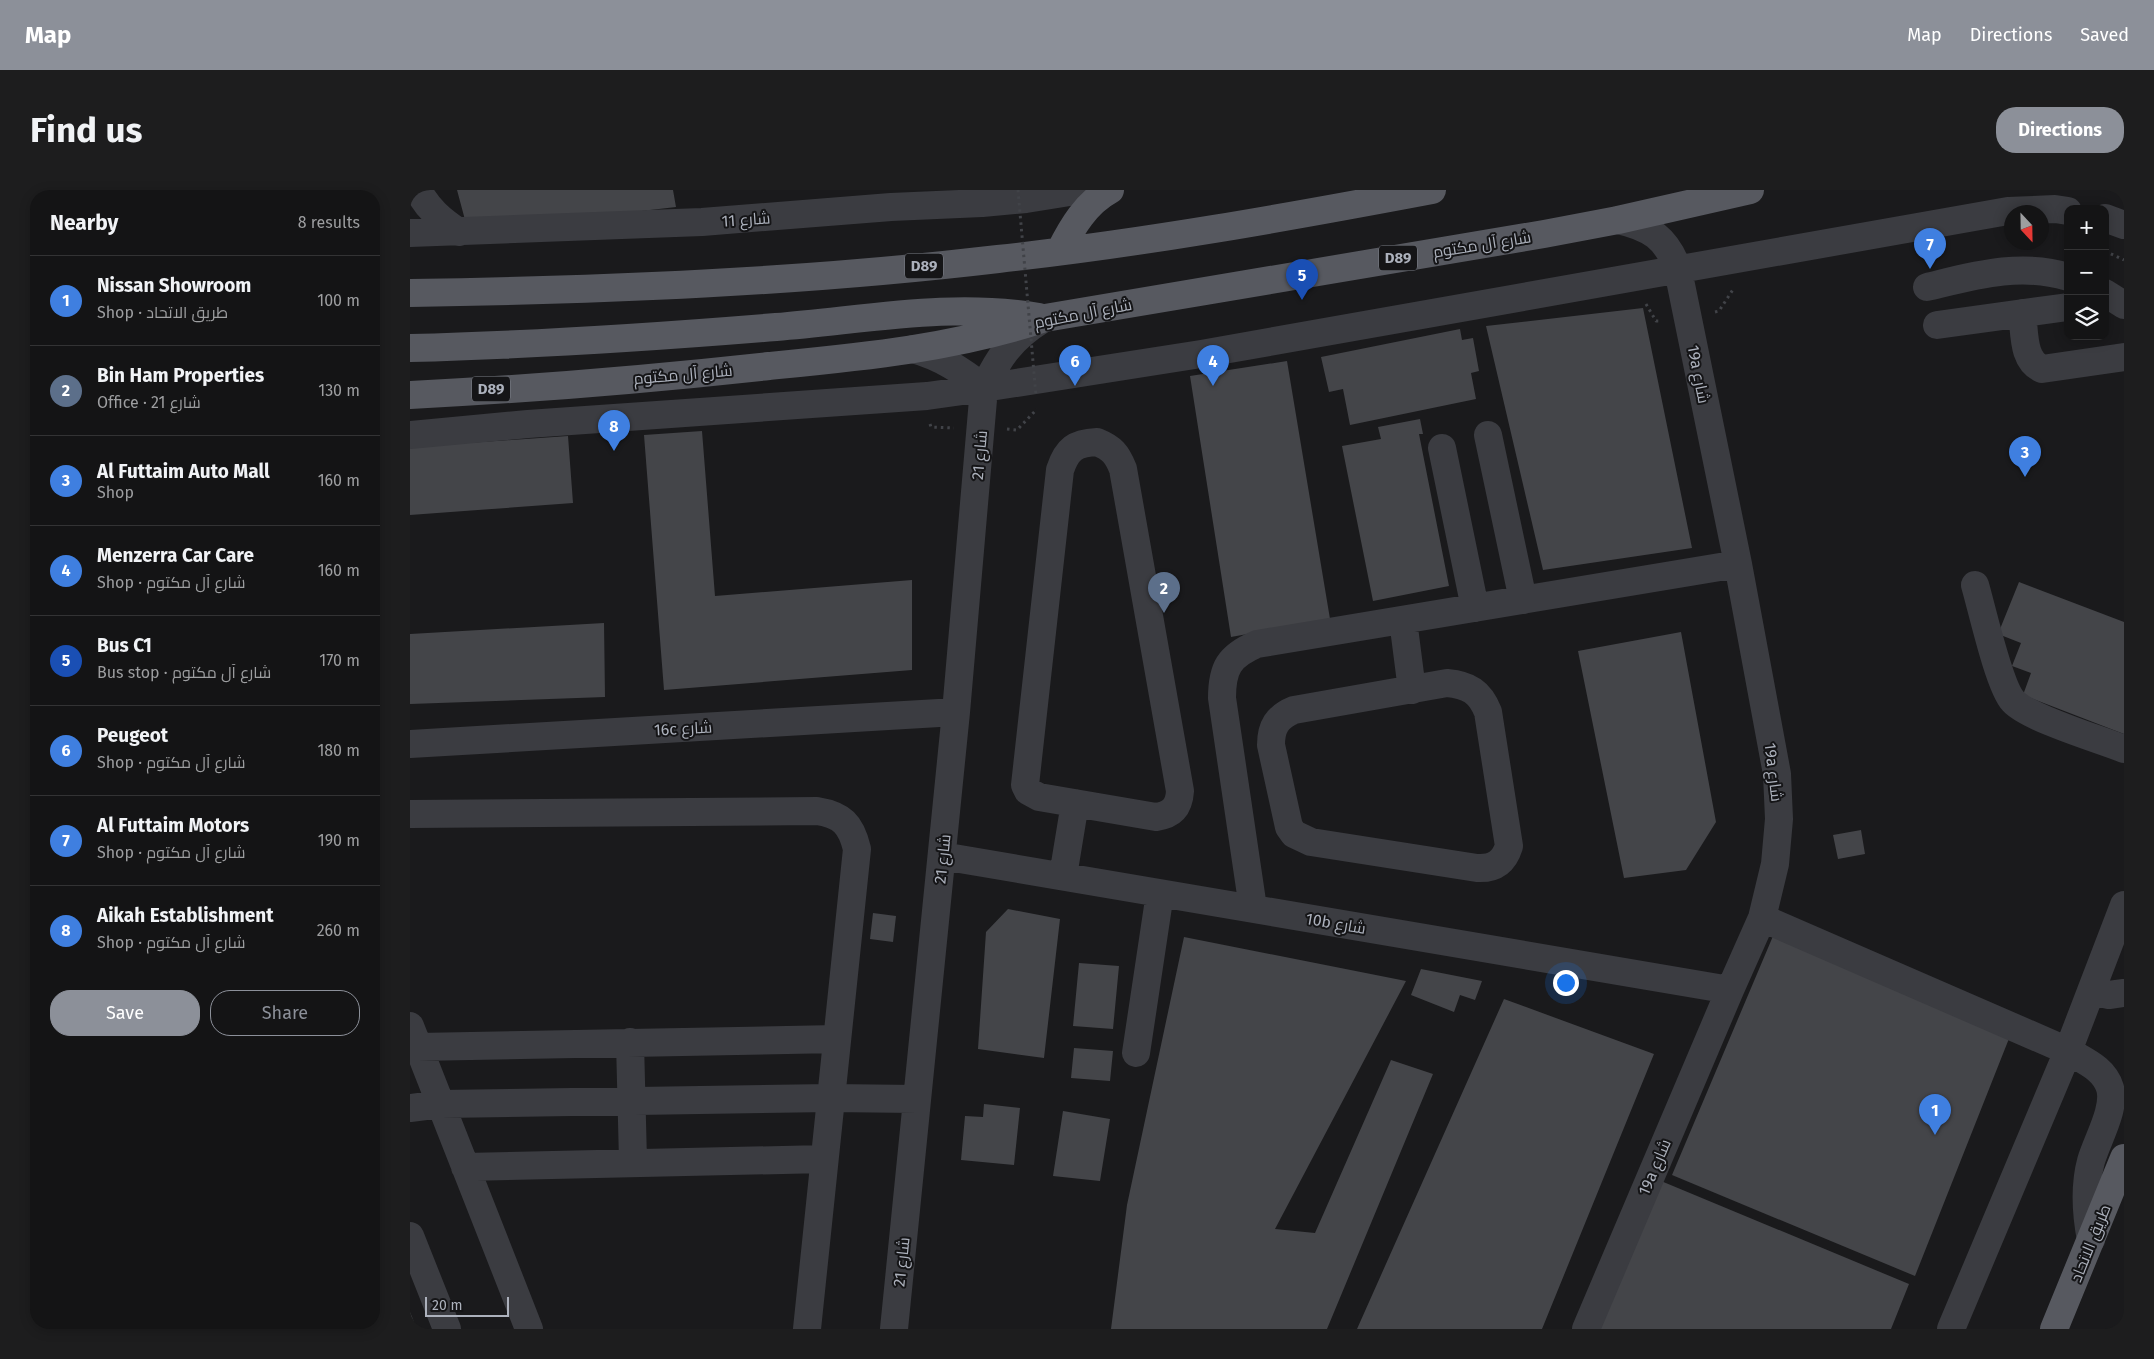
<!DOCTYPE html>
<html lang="en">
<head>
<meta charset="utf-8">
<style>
	:root { --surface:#141415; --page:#1d1d1e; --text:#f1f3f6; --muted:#9d9ea0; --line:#333334; --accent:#8c9099 }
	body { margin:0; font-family:"Fira Sans",Cairo,sans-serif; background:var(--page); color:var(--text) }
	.controls { position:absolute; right:15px; top:15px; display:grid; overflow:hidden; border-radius:10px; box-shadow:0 2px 12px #0003 }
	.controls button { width:45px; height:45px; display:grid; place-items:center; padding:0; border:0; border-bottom:1px solid var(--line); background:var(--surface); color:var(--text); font:25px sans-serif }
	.compass { position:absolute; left:1594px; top:15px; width:45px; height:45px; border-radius:50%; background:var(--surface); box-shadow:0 2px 12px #0003; rotate:158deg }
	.scale { position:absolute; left:15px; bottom:12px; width:84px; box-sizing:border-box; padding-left:5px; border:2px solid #acb1bc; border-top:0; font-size:14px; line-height:18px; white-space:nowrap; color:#acb1bc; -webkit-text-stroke:4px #151517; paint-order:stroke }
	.you { position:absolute; left:1155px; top:792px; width:18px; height:18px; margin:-12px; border:4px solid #fff; border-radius:50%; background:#1a73e8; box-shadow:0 0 0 8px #1a73e833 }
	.badge { display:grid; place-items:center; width:32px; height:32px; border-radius:50%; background:var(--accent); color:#fff; font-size:16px; font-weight:700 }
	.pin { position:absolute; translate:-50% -41px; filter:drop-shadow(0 1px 2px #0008) }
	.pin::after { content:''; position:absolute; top:26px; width:18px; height:15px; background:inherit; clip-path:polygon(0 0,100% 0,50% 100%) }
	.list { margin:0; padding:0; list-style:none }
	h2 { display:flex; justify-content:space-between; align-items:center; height:65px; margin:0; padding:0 20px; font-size:21px }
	h2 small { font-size:16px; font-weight:400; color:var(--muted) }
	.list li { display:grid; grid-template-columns:32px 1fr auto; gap:15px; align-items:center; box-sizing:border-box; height:90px; padding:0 20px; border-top:1px solid var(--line) }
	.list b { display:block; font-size:19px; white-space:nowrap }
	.list p { margin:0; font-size:16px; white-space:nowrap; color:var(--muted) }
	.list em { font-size:16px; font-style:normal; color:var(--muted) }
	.actions { display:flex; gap:10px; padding:15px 20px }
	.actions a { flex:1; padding:11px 0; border:1px solid var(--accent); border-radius:20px; text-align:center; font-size:18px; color:var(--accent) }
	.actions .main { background:var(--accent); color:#fff }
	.icon { flex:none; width:28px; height:28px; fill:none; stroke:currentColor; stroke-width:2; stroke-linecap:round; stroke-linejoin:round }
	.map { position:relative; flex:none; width:1714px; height:1139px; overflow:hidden; border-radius:20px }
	header { display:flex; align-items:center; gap:30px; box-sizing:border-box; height:70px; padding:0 25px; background:var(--accent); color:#fff }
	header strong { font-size:24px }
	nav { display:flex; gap:28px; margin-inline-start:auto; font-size:18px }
	.intro { display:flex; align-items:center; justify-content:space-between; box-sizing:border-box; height:120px; padding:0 30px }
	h1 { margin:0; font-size:35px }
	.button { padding:12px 22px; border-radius:20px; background:var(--accent); color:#fff; font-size:18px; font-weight:700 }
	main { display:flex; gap:30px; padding:0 30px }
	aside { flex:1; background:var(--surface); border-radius:20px; box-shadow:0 2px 12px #0003 }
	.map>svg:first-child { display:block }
	.building { fill:#444549 }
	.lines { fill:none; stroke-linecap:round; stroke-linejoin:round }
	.path { stroke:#414348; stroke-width:3; stroke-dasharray:2.5 4; stroke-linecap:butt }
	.minor { stroke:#3b3c41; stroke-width:28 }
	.major { stroke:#575960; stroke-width:28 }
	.path-bridge { stroke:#414348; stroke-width:3; stroke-dasharray:2.5 4; stroke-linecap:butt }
	.labels { text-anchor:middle; stroke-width:4; stroke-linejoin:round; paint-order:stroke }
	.shield { fill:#151517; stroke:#7f828a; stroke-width:1 }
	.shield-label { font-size:15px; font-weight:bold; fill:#acb1bc }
	.street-label { font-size:16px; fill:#acb1bc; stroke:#151517 }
</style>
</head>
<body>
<header>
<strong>Map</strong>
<nav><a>Map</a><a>Directions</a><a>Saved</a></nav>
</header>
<div class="intro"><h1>Find us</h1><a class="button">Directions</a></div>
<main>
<aside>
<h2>Nearby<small>8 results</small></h2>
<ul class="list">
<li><span class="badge" style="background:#3f7fe0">1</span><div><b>Nissan Showroom</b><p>Shop · طريق الاتحاد</p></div><em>100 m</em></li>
<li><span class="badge" style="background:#5c6f8a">2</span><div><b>Bin Ham Properties</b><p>Office · شارع 21</p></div><em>130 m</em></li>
<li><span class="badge" style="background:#3f7fe0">3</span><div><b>Al Futtaim Auto Mall</b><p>Shop</p></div><em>160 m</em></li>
<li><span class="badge" style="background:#3f7fe0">4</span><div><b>Menzerra Car Care</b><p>Shop · شارع آل مكتوم</p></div><em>160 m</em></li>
<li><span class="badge" style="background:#1a4fb4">5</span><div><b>Bus C1</b><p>Bus stop · شارع آل مكتوم</p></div><em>170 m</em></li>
<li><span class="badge" style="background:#3f7fe0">6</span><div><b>Peugeot</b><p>Shop · شارع آل مكتوم</p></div><em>180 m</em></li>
<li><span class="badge" style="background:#3f7fe0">7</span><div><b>Al Futtaim Motors</b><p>Shop · شارع آل مكتوم</p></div><em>190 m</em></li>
<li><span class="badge" style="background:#3f7fe0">8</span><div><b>Aikah Establishment</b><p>Shop · شارع آل مكتوم</p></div><em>260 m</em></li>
</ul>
<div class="actions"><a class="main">Save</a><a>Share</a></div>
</aside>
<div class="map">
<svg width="1714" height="1139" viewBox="0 0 1714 1139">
	<rect width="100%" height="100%" fill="#1a1a1c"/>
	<path class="building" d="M47,0H263L266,17L58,41Z
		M1233,118L1282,358L1133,380L1076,136Z
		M1050,139L1052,150L1063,148L1069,181L1061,183L1066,209L940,235L933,199L919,202L911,167Z
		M877,171L920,429L821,447L780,186Z
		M1010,229L1013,244H1009L1039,396L963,411L932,256L971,249L968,237Z
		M292,241L305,406L502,390V480L254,500L234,245Z
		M158,246L163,313L0,325V257Z
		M1609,392L1714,432V544L1613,505L1621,483L1602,476L1611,453L1588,444Z
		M194,433L195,507L0,514V444Z
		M1271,442L1306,632L1276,680L1214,688L1168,461Z
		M1451,640L1455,664L1428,669L1423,645Z
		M598,719L650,729L634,868L568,859L576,742Z
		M463,723L486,726L483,752L460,749Z
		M1366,739L1602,841L1505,1086L1262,985Z
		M774,747L996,791L865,1039L905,1043L981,870L1023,884L917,1139H701L717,1015Z
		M669,773L709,776L703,839L663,836Z
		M1011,779L1072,791L1065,810L1050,805L1044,822L1001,805Z
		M1094,809L1244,864L1132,1139H947Z
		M664,858L703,861L700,891L661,888Z
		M574,914L610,918L604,975L551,970L555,926L573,927Z
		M653,921L700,929L690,991L643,986Z
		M1251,991L1499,1094L1481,1139H1187Z
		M0,1122L7,1139H0Z"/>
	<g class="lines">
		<path class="path" d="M1695,61L1714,70
			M1236,114L1246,131H1250
			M1305,122L1309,121L1324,98
			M520,234L521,237L544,238
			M597,239L607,240L627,219"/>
		<path class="minor" d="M8,0C18,19 31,30 49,42
			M1695,28L1714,35
			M0,43L292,32L481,17L572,13L616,9L672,0
			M1517,97C1563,86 1610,72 1658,87
			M1695,103L1714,115
			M1612,123C1615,143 1612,170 1632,179L1714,167
			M1527,135L1658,117
			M503,159C531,167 551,180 574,198
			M0,245L118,234L517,206L574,198L791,164L1598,21L1645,19L1658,21
			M1078,245L1113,410
			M687,252C702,258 707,264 713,279L770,601C769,617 762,625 746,627L629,607L618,601L615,595L650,280C657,259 665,253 687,252Z
			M1032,258L1065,418
			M1565,395C1572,419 1589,496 1603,511C1618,528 1689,549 1714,559
			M993,430L1002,500
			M1037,493C1059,495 1070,502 1078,522L1099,656C1094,672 1084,679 1067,678L901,652L884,644L879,637L861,555C861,537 867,527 884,520Z
			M0,554L546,522
			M0,624L407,621C432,625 441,634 447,659L397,1139
			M532,666L1320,800
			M653,686L665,613
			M843,718L812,508C812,478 819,466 847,454L1328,374
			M1352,728L1658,861C1674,871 1694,878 1700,898C1706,919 1687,950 1681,971C1674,997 1676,1024 1681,1050
			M1681,801L1699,805L1714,803
			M0,836L119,1139
			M220,852L223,971
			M8,857L427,849
			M726,863L750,703
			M0,918L31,914L420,908L507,909
			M55,977L414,969
			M0,1046L37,1139
			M484,1139L546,522L574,198C589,167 602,148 631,130
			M1176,1139L1320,800L1352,728L1365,674L1369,629L1367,584L1328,374L1268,80C1257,48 1240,37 1208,30
			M1541,1139L1658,861L1714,715"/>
		<path class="major" d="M650,61C662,37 676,13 700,0
			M0,103C196,100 393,92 588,69C734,53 879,27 1022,0
			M0,158C122,155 244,147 366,137C454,130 541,112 629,127
			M0,205C120,199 240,189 359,176C451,167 546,158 635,128L1134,44L1208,30L1340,0
			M1644,1139L1714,968"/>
		<path class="path-bridge" d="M608,0L626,206"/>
	</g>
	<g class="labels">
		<g class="shield">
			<rect x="969" y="55.5" width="38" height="25" rx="4"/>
			<rect x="495" y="63.5" width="38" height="25" rx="4"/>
			<rect x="62" y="186.5" width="38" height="25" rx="4"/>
		</g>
		<g class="shield-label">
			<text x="988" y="73">D89</text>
			<text x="514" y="81">D89</text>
			<text x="81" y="204">D89</text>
		</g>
		<g class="street-label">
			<text transform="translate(336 29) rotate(-4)" y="6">شارع 11</text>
			<text transform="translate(1072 54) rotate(-9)" y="6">شارع آل مكتوم</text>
			<text transform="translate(673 123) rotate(-11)" y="6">شارع آل مكتوم</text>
			<text transform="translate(273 184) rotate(-5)" y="6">شارع آل مكتوم</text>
			<text transform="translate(1289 184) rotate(79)" y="6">19a شارع</text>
			<text transform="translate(569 265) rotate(-85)" y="6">شارع 21</text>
			<text transform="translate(273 538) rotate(-3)" y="6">16c شارع</text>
			<text transform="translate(1364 582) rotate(83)" y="6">19a شارع</text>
			<text transform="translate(532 669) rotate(-84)" y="6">شارع 21</text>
			<text transform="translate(926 733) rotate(10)" y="6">10b شارع</text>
			<text transform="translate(1244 977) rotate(-67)" y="6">19a شارع</text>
			<text transform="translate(1680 1053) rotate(-68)" y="6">طريق الاتحاد</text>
			<text transform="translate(491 1072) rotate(-84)" y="6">شارع 21</text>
		</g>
	</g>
</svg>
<div class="controls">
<button>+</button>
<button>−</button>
<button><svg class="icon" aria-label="layers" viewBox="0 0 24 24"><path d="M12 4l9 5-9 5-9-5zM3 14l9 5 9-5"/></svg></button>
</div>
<svg class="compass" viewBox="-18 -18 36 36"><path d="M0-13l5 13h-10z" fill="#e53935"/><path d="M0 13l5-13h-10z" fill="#9d9ea0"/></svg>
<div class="scale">20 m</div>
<div class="you"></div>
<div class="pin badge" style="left:1525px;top:945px;background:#3f7fe0">1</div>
<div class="pin badge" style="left:754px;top:423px;background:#5c6f8a">2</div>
<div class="pin badge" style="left:1615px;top:287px;background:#3f7fe0">3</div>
<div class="pin badge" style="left:803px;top:196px;background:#3f7fe0">4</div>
<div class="pin badge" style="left:892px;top:110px;background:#1a4fb4">5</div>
<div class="pin badge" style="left:665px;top:196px;background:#3f7fe0">6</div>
<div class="pin badge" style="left:1520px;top:79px;background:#3f7fe0">7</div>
<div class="pin badge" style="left:204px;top:261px;background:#3f7fe0">8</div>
</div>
</main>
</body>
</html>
